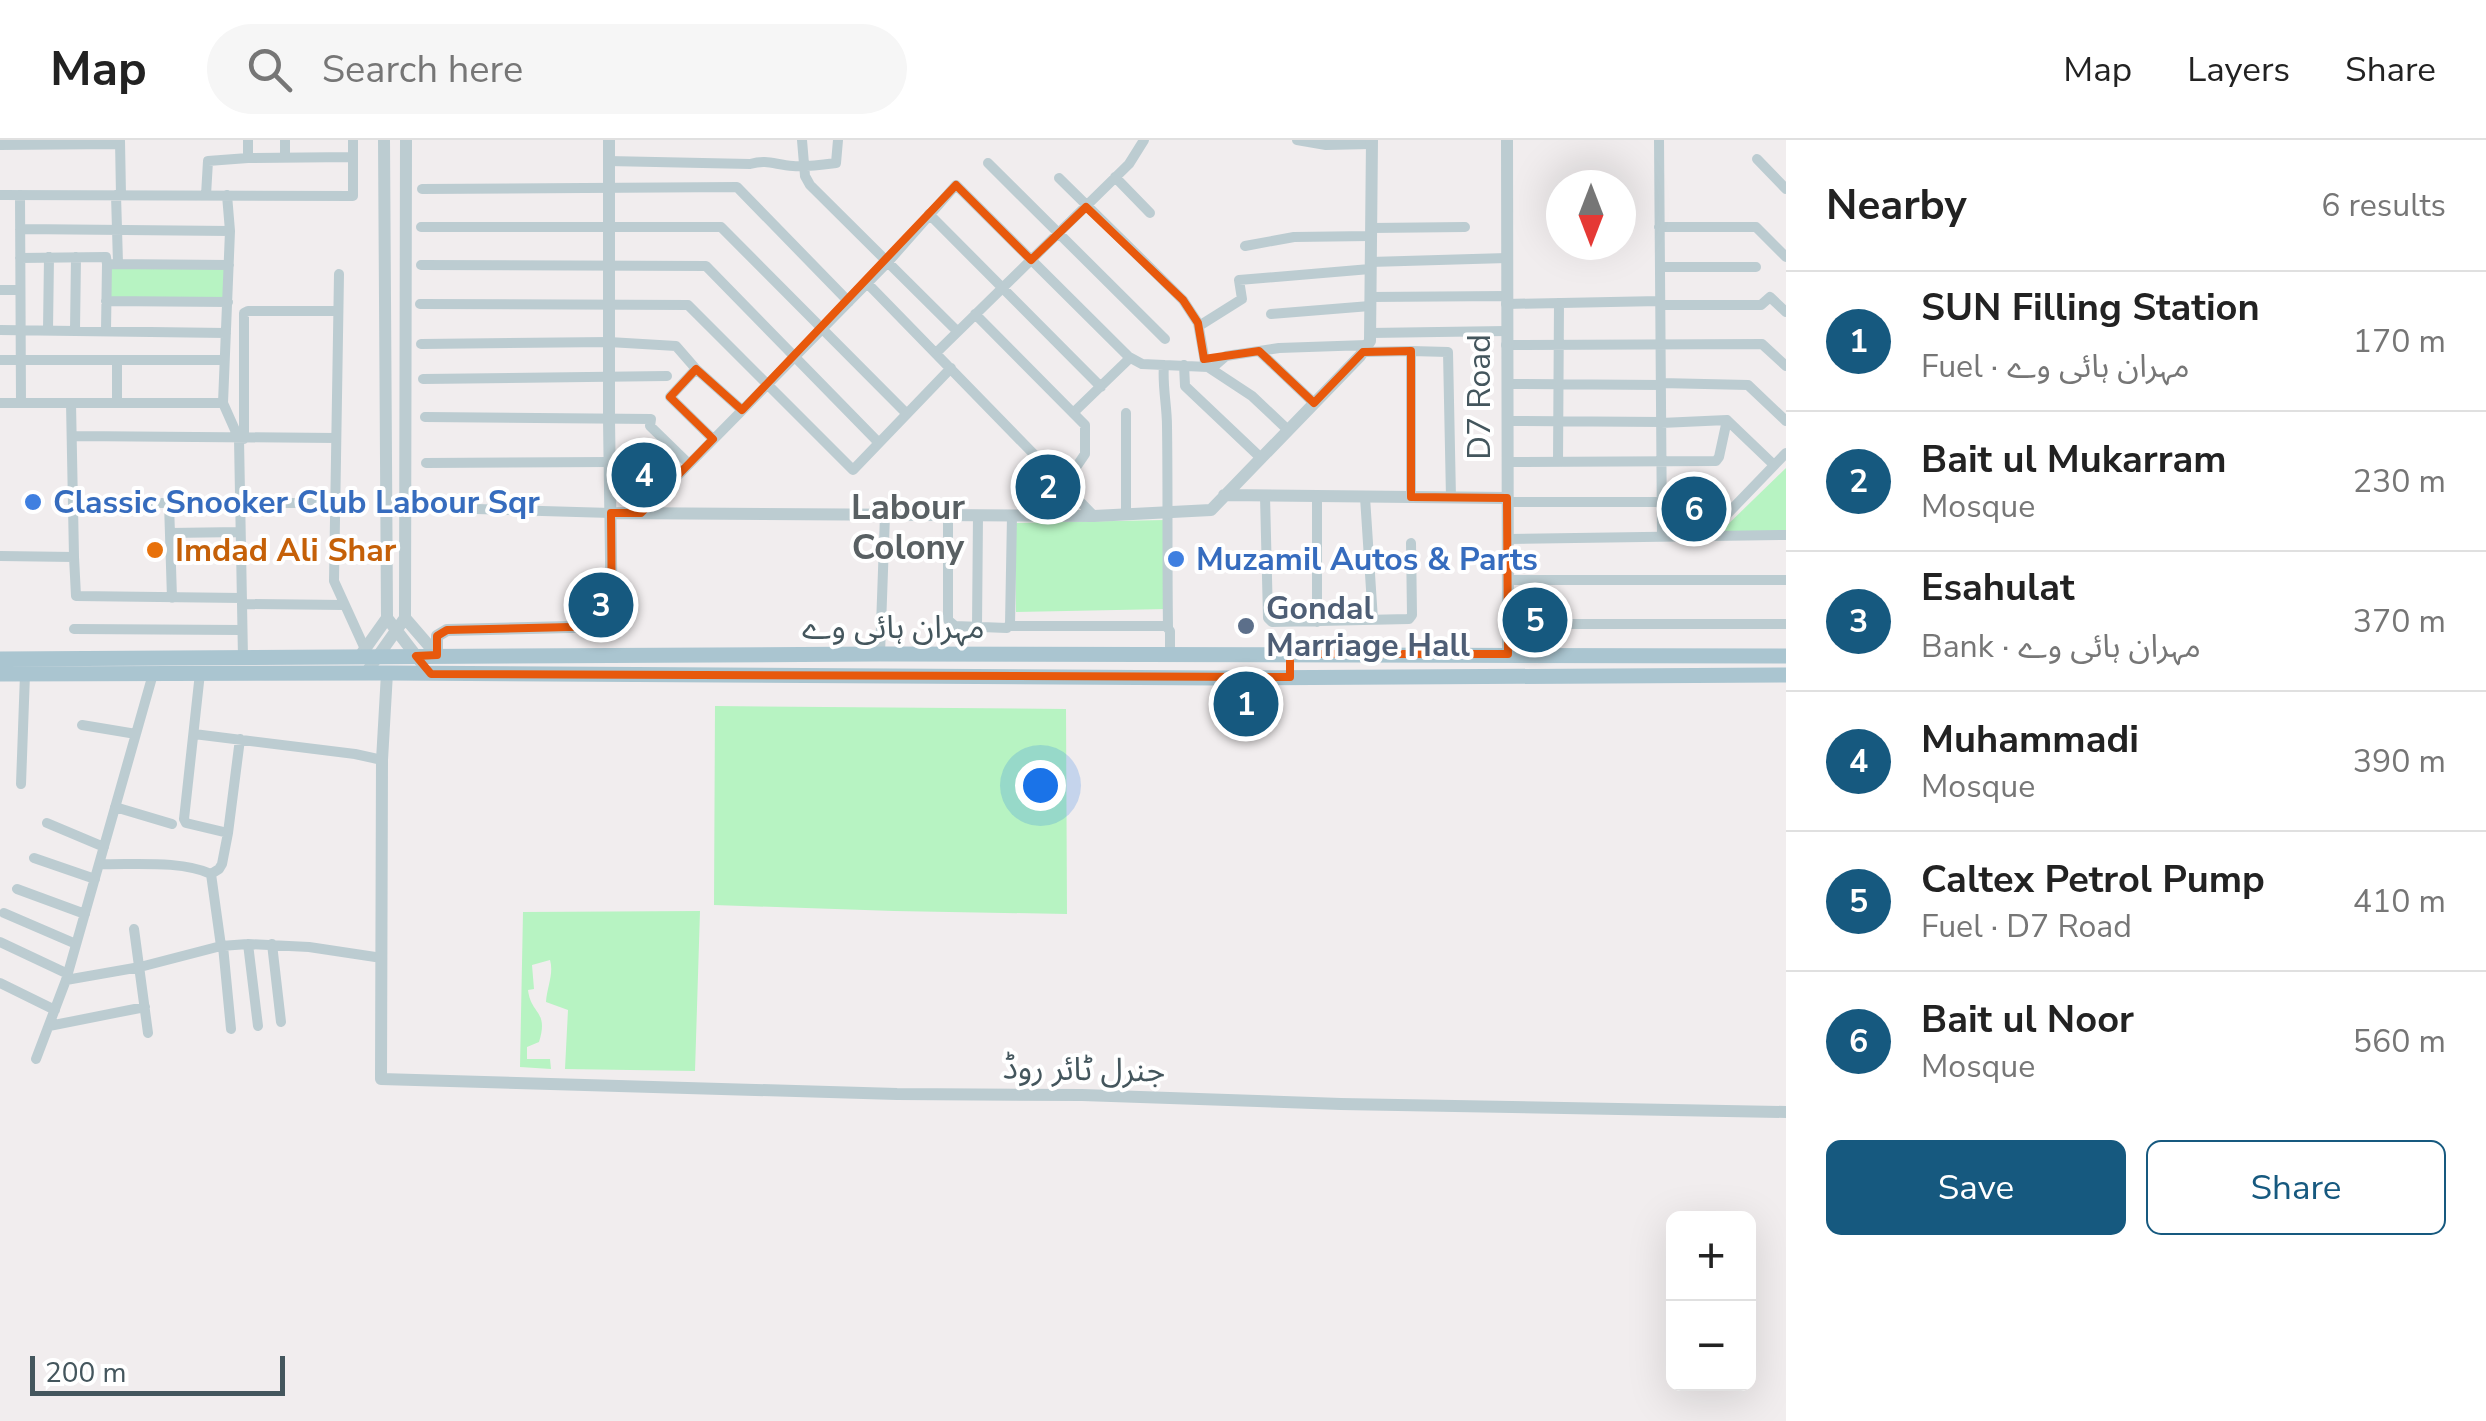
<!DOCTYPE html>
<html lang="en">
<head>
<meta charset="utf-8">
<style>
	:root { --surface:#fff; --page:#f6f6f6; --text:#222; --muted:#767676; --line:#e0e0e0; --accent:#16597f }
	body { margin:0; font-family:"Nunito Sans","Noto Sans Arabic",sans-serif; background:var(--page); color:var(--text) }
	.controls { position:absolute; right:30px; bottom:30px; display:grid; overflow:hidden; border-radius:15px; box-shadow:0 10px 40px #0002 }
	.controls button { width:90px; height:90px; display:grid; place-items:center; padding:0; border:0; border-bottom:2px solid var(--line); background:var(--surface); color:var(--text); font:50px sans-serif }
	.compass { position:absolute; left:1546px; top:30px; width:90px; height:90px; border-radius:50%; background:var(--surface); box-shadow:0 10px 40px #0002; rotate:180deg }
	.scale { position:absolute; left:30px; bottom:25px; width:255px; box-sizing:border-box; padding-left:10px; border:5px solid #44565d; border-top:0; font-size:28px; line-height:35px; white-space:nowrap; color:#44565d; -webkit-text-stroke:8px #fff; paint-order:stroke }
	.you { position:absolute; left:1040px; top:645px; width:35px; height:35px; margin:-25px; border:8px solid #fff; border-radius:50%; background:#1a73e8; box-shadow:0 0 0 15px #1a73e833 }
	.badge { display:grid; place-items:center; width:65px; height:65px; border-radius:50%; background:var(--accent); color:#fff; font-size:32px; font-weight:700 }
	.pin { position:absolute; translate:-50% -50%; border:5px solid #fff; box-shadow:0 2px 10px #0006 }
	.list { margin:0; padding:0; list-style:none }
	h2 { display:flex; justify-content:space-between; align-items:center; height:130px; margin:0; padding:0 40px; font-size:42px }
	h2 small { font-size:32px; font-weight:400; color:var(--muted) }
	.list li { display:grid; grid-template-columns:65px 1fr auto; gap:30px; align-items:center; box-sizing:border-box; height:140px; padding:0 40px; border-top:2px solid var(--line) }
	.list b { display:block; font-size:38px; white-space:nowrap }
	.list p { margin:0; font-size:32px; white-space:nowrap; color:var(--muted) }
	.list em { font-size:32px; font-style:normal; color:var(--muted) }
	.actions { display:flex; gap:20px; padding:30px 40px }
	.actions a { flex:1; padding:22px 0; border:2px solid var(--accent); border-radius:15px; text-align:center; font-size:35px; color:var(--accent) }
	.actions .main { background:var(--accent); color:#fff }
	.icon { flex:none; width:55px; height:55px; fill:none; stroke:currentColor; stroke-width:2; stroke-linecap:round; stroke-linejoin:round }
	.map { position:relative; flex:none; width:1786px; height:1281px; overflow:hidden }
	header { display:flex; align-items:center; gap:60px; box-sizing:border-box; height:140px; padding:0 50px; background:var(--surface); border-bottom:2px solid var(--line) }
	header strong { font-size:48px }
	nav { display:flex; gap:55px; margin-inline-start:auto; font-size:35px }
	.search { width:700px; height:90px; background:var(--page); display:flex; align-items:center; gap:25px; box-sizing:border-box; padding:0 35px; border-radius:55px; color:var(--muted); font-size:38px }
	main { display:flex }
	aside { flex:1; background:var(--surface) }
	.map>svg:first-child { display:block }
	.green { fill:#b7f3c2 }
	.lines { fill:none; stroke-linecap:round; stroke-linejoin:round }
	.minor { stroke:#bcccd1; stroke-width:10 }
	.tertiary { stroke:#bcccd1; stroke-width:12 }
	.primary { stroke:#aac5d0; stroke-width:15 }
	.marked { fill:none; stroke:#e8590c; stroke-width:8; stroke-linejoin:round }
	.shop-dot { fill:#3f7fe0; stroke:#fff; stroke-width:4 }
	.food-dot { fill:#e8710a; stroke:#fff; stroke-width:4 }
	.service-dot { fill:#5c6f8a; stroke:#fff; stroke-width:4 }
	.labels { text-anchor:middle; stroke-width:8; stroke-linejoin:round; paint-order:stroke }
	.street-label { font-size:32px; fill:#44565d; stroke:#fff }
	.shop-label { font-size:32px; font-weight:bold; fill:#366cbe; stroke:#fff; text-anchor:start }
	.food-label { font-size:32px; font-weight:bold; fill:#c56008; stroke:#fff; text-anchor:start }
	.service-label { font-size:32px; font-weight:bold; fill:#4e5e75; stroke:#fff; text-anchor:start }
	.neighbourhood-label { font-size:35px; font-weight:bold; fill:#596063; stroke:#fff }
</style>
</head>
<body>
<header>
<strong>Map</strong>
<div class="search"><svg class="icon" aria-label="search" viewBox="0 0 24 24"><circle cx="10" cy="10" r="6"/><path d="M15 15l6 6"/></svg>Search here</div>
<nav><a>Map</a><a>Layers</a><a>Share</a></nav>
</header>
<main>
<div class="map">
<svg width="1786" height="1281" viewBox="0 0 1786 1281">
	<rect width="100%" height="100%" fill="#f1edee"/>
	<path class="green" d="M109,125L226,128L225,158L109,159Z
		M1786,328V392H1720Z
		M1165,380L1167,469L1016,472L1015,383Z
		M715,566L1066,569L1067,774L894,771L714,765Z
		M700,771L695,931L565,929L568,870L546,862C547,847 554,834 550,820L532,825L534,849L528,850C531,875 549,870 539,902L527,907V919H550L551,929L520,927L523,772Z"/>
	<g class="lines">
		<path class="minor" d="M248,0V18L353,17
			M285,0V17
			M802,0L805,36L810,45L957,191
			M1297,0L1326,5L1371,4
			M1659,0L1662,396
			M120,1L121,55
			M0,5L120,4
			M1757,19L1786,49
			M608,21L750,24C768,19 775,25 793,26C807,27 821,25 836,23L838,0
			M988,23L1165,199
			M1115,37L1150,73
			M1059,38L1183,160L1198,183L1205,222L1208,227L1252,256L1288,290
			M422,49L737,47L849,162
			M0,55L353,56V0
			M20,55L21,263
			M116,55L118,123
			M206,55L208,21L248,18
			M227,55L230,91L223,263L239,299L243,518
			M929,74L1101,247
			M421,87H721L907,274
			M1659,87H1756L1786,117
			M1371,88L1465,87
			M20,89L230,91
			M1245,106L1294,97L1370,96
			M20,118L106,117L107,124
			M1370,122L1507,118
			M421,125L706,126L879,303
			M1660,127H1756
			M339,134L334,441L365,509
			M867,143L1094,376
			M0,150H20
			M1370,157L1506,156
			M106,161L228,162
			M420,164L688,165L853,330L951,228
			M1506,164L1660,161
			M1660,165H1761L1770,157L1786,172
			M975,174L1085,285V314L1064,345
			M1271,174L1370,166
			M1199,186L1242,159L1239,140L1370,129
			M0,190L226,193
			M48,190L49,117
			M75,190L76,117
			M106,190L107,124L229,125
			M1370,193L1506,191
			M421,204L609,202L676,206L696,229L742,270
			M1506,205L1762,204L1786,226
			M1259,211L1314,263
			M1411,211L1448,212L1451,358
			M1363,212L1411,211V357
			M936,213L1129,24L1144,0
			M0,220H224
			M117,220V263
			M1164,225C1162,245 1167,265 1167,286C1168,353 1167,420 1168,487
			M1184,225L1185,246L1261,318
			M696,229L670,257L713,299
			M1211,229L1226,216L1279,208L1367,205
			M423,239L667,236
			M1661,243L1748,245L1786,281
			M1507,244L1661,245
			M0,263H223
			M71,263L74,417L76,456L242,458
			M1073,273L1130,218
			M425,277L651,279L650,286L689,324
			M1507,281L1661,282
			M1661,283L1727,280L1774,325
			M74,296L336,298
			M244,299V173L248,171H338
			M1507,322L1716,321L1719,317L1727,280
			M1558,322L1559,163
			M426,323L609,322
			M1265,356L1268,478L1272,482L1409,479L1412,475L1411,403
			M1317,356V482
			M1365,357L1373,480
			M1507,362H1662
			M74,363H335
			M169,363L172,458
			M443,368L611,373
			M641,373L888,122L956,45L1129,217L1142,224L1208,227
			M948,375V480L955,486L1007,488L1010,484L1012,376
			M1126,375V273
			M170,393L240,392
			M1707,395L1786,313
			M1508,399L1786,395
			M0,416L74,417
			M1507,440H1786
			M242,464L344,465
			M1009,486H1166L1170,491V514
			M977,487L978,375
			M74,489L242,490
			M880,514L885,375
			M1548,514L1549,491L1557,484H1786
			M200,533L184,679L186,683L228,693
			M82,585L136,594
			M194,594L355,614L382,620
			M21,644L25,534
			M115,667L172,684
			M47,683L104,707
			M34,718L95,739
			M99,724C132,725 182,720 211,734L221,806
			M211,734L219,729L222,724L228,693L240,599
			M17,749L85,774
			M4,773L76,804
			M134,789L148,893
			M0,802L68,834
			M248,804L258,886
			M272,804L281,882
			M223,806L231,889
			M66,840L140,827L221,806L248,804L309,807L382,818
			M0,843L55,870
			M49,886L145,867
			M36,919L66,840L153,534"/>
		<path class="tertiary" d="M384,0L387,478L420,521
			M1507,0L1508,514
			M1224,355L1507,358
			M611,373L1094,376L1211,370L1360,216L1370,201L1372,0
			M405,478L437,515
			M437,515V496L447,490L612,486L609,280V0
			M360,516L387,478
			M366,533L405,478L406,0
			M387,533L382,620L381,939L897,954L1082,955L1341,964L1786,972"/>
		<path class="primary" d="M0,519L880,514L1786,516
			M0,534L387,533L1218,538L1786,535"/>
	</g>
	<path class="marked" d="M956,45L1031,120L1086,67L1183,160L1198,183L1204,219L1259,211L1314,263L1363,212L1411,211V357L1507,358L1508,514H1290V537L431,534L416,516L437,515V496L447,490L612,486L611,373H641L713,299L670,257L696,229L742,270Z"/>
	<g class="shop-dot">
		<circle cx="33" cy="362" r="10"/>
		<circle cx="1176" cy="419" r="10"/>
	</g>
	<circle class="food-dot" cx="155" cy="410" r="10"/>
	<circle class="service-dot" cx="1246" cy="486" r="10"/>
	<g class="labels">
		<g class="street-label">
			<text transform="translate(1479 257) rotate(-90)" y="11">D7 Road</text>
			<text x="893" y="498">مہران ہائی وے</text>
			<text transform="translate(1084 929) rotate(1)" y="11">جنرل ٹائر روڈ</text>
		</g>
		<g class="shop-label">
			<text x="53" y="373">Classic Snooker Club Labour Sqr</text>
			<text x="1196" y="430">Muzamil Autos &amp; Parts</text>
		</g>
		<g class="food-label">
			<text x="175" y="421">Imdad Ali Shar</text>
		</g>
		<g class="service-label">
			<text x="1266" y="479">Gondal<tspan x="1266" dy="37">Marriage Hall</tspan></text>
		</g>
		<g class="neighbourhood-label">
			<text x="908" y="379">Labour<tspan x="908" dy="40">Colony</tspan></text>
		</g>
	</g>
</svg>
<div class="controls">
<button>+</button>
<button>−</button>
</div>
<svg class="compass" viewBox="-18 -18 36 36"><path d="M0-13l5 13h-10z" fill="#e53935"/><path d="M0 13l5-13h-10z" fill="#767676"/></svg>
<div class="scale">200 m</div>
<div class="you"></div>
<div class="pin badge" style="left:1246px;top:564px">1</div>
<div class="pin badge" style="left:1048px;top:347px">2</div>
<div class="pin badge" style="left:601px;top:465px">3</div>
<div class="pin badge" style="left:644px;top:335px">4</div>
<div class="pin badge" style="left:1535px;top:480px">5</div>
<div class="pin badge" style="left:1694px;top:369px">6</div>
</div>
<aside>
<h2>Nearby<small>6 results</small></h2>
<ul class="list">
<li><span class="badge">1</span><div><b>SUN Filling Station</b><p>Fuel · مہران ہائی وے</p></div><em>170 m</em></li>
<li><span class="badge">2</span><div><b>Bait ul Mukarram</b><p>Mosque</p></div><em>230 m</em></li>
<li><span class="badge">3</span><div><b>Esahulat</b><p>Bank · مہران ہائی وے</p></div><em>370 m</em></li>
<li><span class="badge">4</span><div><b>Muhammadi</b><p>Mosque</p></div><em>390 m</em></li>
<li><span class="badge">5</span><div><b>Caltex Petrol Pump</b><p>Fuel · D7 Road</p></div><em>410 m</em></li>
<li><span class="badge">6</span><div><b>Bait ul Noor</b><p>Mosque</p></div><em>560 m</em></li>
</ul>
<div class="actions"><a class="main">Save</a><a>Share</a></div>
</aside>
</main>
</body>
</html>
